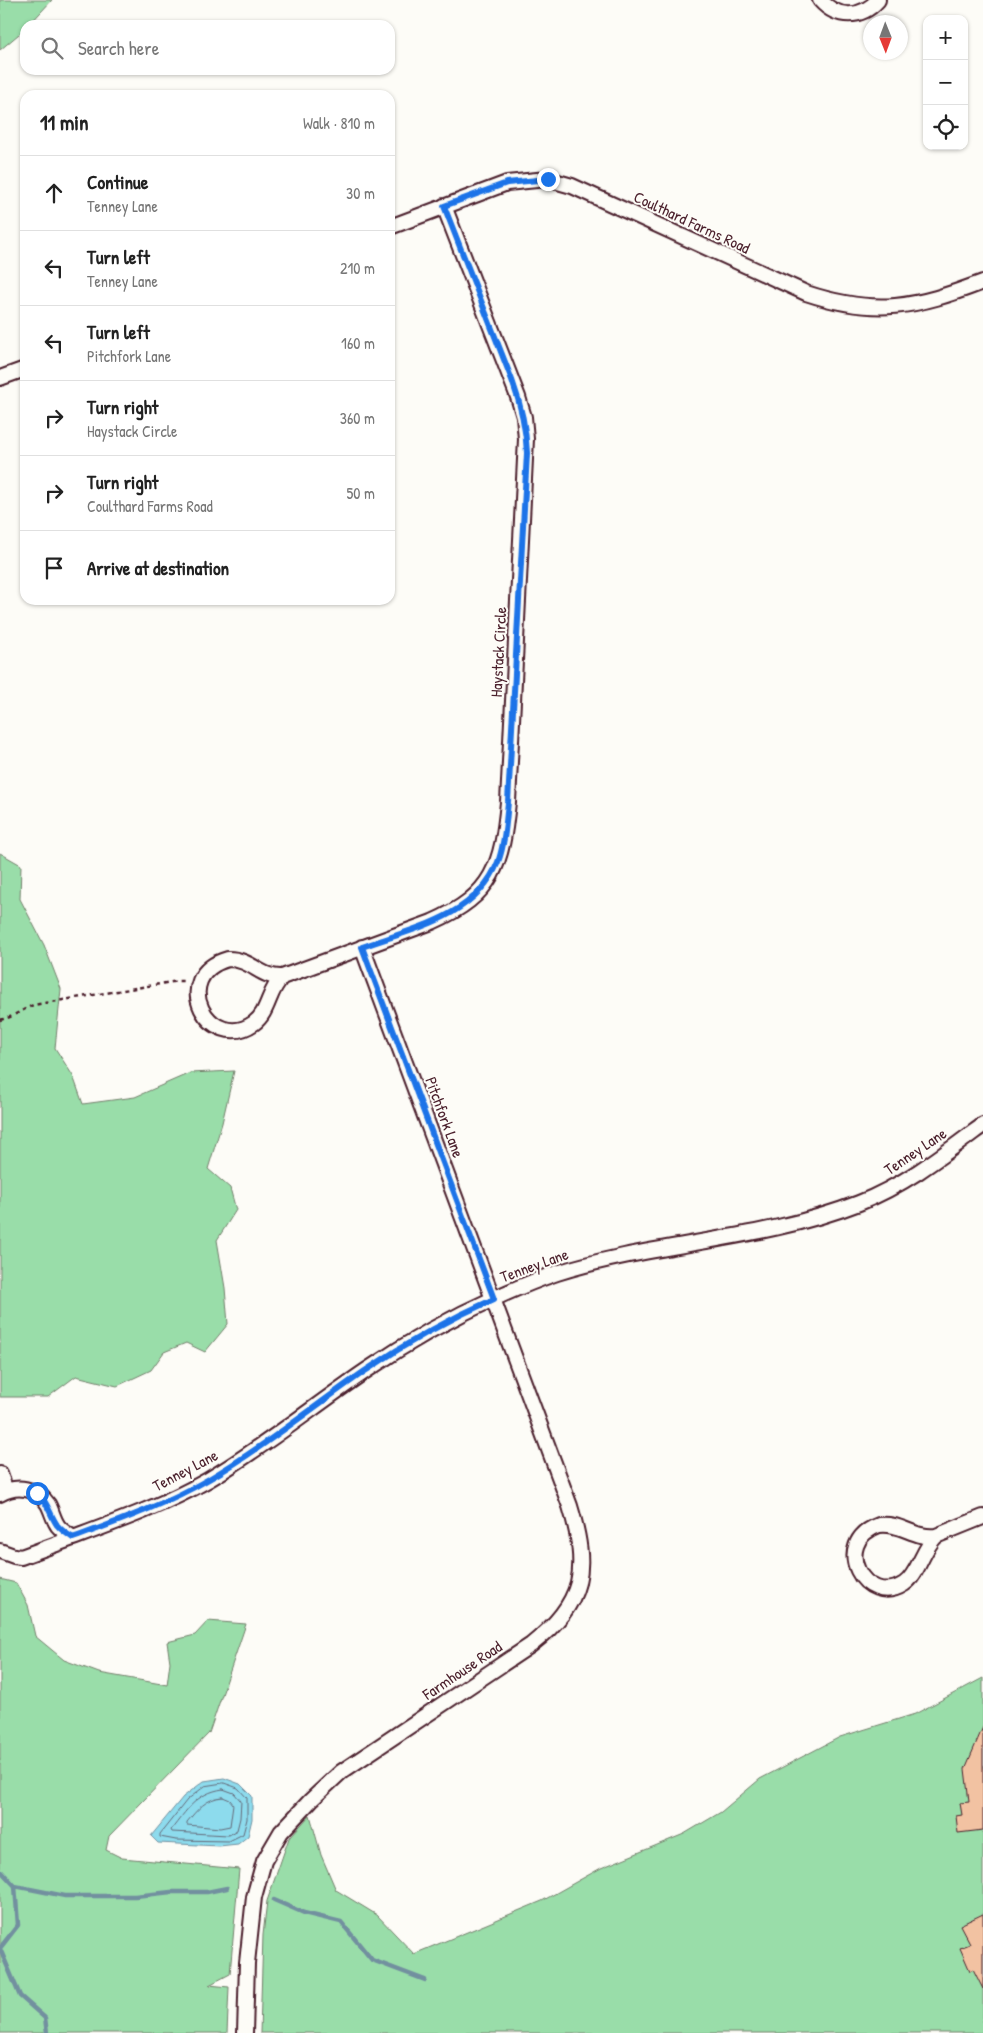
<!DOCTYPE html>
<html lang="en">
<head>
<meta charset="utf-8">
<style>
	:root { --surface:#fff; --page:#f6f6f6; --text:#222; --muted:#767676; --line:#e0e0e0 }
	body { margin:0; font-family:"Patrick Hand",sans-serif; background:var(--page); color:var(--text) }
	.controls { position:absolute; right:15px; top:15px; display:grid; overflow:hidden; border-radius:10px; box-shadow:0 1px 4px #0004 }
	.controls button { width:45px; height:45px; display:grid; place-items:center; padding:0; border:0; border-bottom:1px solid var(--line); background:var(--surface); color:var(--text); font:25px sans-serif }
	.compass { position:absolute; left:863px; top:15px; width:45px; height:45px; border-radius:50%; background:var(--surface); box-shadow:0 1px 4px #0004; rotate:179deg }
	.stop { position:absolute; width:15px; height:15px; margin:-11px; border:4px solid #1a73e8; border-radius:50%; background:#fff }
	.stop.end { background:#1a73e8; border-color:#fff; box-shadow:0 1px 5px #0008 }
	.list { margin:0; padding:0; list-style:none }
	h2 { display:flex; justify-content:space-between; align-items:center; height:65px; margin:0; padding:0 20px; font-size:21px }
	h2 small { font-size:16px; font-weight:400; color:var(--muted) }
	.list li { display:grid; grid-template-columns:32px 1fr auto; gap:15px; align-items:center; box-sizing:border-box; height:75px; padding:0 20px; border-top:1px solid var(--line) }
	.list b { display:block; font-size:19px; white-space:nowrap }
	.list p { margin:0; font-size:16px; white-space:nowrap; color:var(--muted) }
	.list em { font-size:16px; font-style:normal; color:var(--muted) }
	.icon { flex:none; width:28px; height:28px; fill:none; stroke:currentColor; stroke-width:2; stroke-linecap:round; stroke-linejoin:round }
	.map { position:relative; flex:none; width:983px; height:2033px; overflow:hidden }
	.search { position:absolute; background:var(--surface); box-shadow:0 1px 4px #0004; left:20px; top:20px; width:375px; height:55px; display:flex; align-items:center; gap:12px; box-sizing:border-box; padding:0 18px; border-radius:15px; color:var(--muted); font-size:19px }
	.panel { position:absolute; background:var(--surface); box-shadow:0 1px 4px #0004; left:20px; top:90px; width:375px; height:515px; border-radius:15px }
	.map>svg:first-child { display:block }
	.green { fill:#99dda9; stroke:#727e6a }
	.water { fill:#8ddbed; stroke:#72909f }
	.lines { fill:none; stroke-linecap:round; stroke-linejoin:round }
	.shore { stroke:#656a79; stroke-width:1 }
	.stream { stroke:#72909f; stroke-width:4.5 }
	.building { fill:#f2c2a2; stroke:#4a1f2b }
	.minor-casing { stroke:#4a1f2b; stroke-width:18 }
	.path { stroke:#4a1f2b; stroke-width:2.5; stroke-dasharray:4 4; stroke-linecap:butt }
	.minor { stroke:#fdfcf7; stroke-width:14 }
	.route { stroke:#1a73e8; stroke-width:6 }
	.labels { text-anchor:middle; stroke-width:4; stroke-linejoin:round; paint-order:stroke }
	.street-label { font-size:16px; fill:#4a1f2b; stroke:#fdfcf7 }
</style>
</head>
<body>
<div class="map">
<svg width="983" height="2033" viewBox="0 0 983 2033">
	<rect width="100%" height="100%" fill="#fdfcf7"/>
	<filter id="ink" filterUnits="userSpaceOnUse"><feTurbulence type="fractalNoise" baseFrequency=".02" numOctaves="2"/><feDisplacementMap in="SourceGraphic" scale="10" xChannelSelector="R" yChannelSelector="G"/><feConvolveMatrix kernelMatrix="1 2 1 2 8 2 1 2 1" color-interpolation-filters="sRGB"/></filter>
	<g filter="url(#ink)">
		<path class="green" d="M0,0H52L29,25H25V29L0,50Z
			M0,853L21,865L20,899L44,945L61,989L55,1048L73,1076L83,1104L135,1097L190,1073L234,1071L222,1123L208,1169L230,1188L236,1210L217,1240L225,1288L228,1324L205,1352L186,1343L164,1352L151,1370L117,1386L76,1376L48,1397H0Z
			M0,1579L16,1583L28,1605L35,1636L64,1660L99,1673L167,1685L170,1662L167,1642L195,1635L208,1621L246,1624L209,1733L109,1836L106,1850L122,1858L239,1869L230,1974L209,1985L229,1987L227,2033H0Z
			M983,1678V2033H260L263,1935L267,1901L289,1838L310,1815L321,1855L336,1890L377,1915L414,1954L542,1901L601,1868L684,1834L721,1812L760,1779L840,1737L915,1714Z"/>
		<path class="water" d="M224,1778L240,1784L252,1796V1819L248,1836L238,1844L219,1846L158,1843L151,1836L183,1797L204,1781Z"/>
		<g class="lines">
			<path class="shore" d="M224,1783L238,1788L247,1798V1819L243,1834L229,1841L176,1840L160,1837V1834L187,1800L205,1786Z
				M223,1789L234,1793L241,1801L240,1818L237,1830L228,1835L172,1832L171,1830C187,1810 196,1793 223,1789Z
				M223,1797L230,1800L233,1804L230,1826L220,1828L187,1825V1822C197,1810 206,1798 223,1797Z"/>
			<path class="stream" d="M0,1870L15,1886L18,1925L0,1948
				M15,1886L65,1896H135L171,1892H207L227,1888
				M274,1900L304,1913L341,1922L372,1960L425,1980
				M0,1949L20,1996L45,2018L47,2033"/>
		</g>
		<path class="building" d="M983,1727V1830L958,1833L956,1816L962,1815L960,1803L969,1802L965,1769Z
			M983,1914V1989L973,1969L970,1971L960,1948L970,1944L960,1925Z"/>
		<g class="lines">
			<g class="minor-casing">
				<path id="minor" d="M820,0C837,19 861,19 878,0
					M390,227L507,183L547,179L572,186L806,293C876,316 915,308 983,282
					M0,378L25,369
					M228,959C252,959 260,978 282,977C268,991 269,1012 254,1023C210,1054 167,976 228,959Z
					M282,977L432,922C494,895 502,864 508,802L526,439L524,417L518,397L444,206
					M0,1474L6,1491
					M0,1494C17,1484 37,1488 48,1504C52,1511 53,1519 58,1526C62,1531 68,1534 73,1538L21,1557L14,1556L0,1551
					M879,1525C900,1522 915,1539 936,1536C922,1550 918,1575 904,1584C865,1609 829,1543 879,1525Z
					M936,1536L983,1517
					M73,1538C119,1521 166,1504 208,1480C264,1447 314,1406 367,1370C408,1342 450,1318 495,1298C515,1289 536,1280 557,1273C656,1242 762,1241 859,1203C905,1185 943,1155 983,1125
					M245,2033L247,1963L254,1897L264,1861L281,1832L311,1800L341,1772L531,1645C585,1602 589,1569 570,1506L362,947"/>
			</g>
			<path class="path" d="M0,1020L10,1017L33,1005L178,981H185"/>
			<use href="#minor" class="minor"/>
		</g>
	</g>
	<g class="lines" filter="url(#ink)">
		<path class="route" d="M37,1493C48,1502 49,1513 57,1525C61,1530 67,1534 73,1538C119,1521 166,1504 209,1479C264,1447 313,1407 365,1371C406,1343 449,1319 494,1299L362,947C412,929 476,917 498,862C505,844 506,821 508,802L527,453C526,427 521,405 512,380L444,206L507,183L548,179"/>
	</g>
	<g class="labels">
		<g class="street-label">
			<text transform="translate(692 222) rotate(25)" y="6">Coulthard Farms Road</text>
			<text transform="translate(498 652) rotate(-87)" y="6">Haystack Circle</text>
			<text transform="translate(445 1117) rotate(70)" y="6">Pitchfork Lane</text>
			<text transform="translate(915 1151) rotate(-34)" y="6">Tenney Lane</text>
			<text transform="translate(534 1265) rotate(-20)" y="6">Tenney Lane</text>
			<text transform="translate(185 1470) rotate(-28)" y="6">Tenney Lane</text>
			<text transform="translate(462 1670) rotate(-34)" y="6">Farmhouse Road</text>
		</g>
	</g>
</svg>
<div class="controls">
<button>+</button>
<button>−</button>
<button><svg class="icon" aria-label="locate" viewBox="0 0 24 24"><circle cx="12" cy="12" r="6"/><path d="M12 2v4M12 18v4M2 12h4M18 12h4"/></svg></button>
</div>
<svg class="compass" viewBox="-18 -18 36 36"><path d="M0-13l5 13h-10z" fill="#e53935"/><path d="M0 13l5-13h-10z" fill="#767676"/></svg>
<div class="stop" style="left:37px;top:1493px"></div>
<div class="stop end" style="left:548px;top:179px"></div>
<div class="search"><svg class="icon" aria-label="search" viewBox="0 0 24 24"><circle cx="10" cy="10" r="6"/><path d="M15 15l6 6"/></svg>Search here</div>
<section class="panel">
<h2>11 min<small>Walk · 810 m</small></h2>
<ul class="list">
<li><svg class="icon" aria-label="ahead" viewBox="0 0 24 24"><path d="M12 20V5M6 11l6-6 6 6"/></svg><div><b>Continue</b><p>Tenney Lane</p></div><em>30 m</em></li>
<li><svg class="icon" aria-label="left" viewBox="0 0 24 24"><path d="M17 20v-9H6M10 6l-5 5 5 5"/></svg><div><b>Turn left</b><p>Tenney Lane</p></div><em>210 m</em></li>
<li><svg class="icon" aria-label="left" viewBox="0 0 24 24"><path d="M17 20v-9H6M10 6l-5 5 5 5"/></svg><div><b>Turn left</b><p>Pitchfork Lane</p></div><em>160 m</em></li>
<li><svg class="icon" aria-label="right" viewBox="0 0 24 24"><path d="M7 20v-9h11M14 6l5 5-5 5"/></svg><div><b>Turn right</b><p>Haystack Circle</p></div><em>360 m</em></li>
<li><svg class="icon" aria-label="right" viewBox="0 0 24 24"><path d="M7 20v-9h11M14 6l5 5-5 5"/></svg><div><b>Turn right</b><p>Coulthard Farms Road</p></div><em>50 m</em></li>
<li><svg class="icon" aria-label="arrive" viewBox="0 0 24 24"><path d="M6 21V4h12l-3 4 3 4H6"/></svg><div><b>Arrive at destination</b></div></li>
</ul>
</section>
</div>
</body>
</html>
